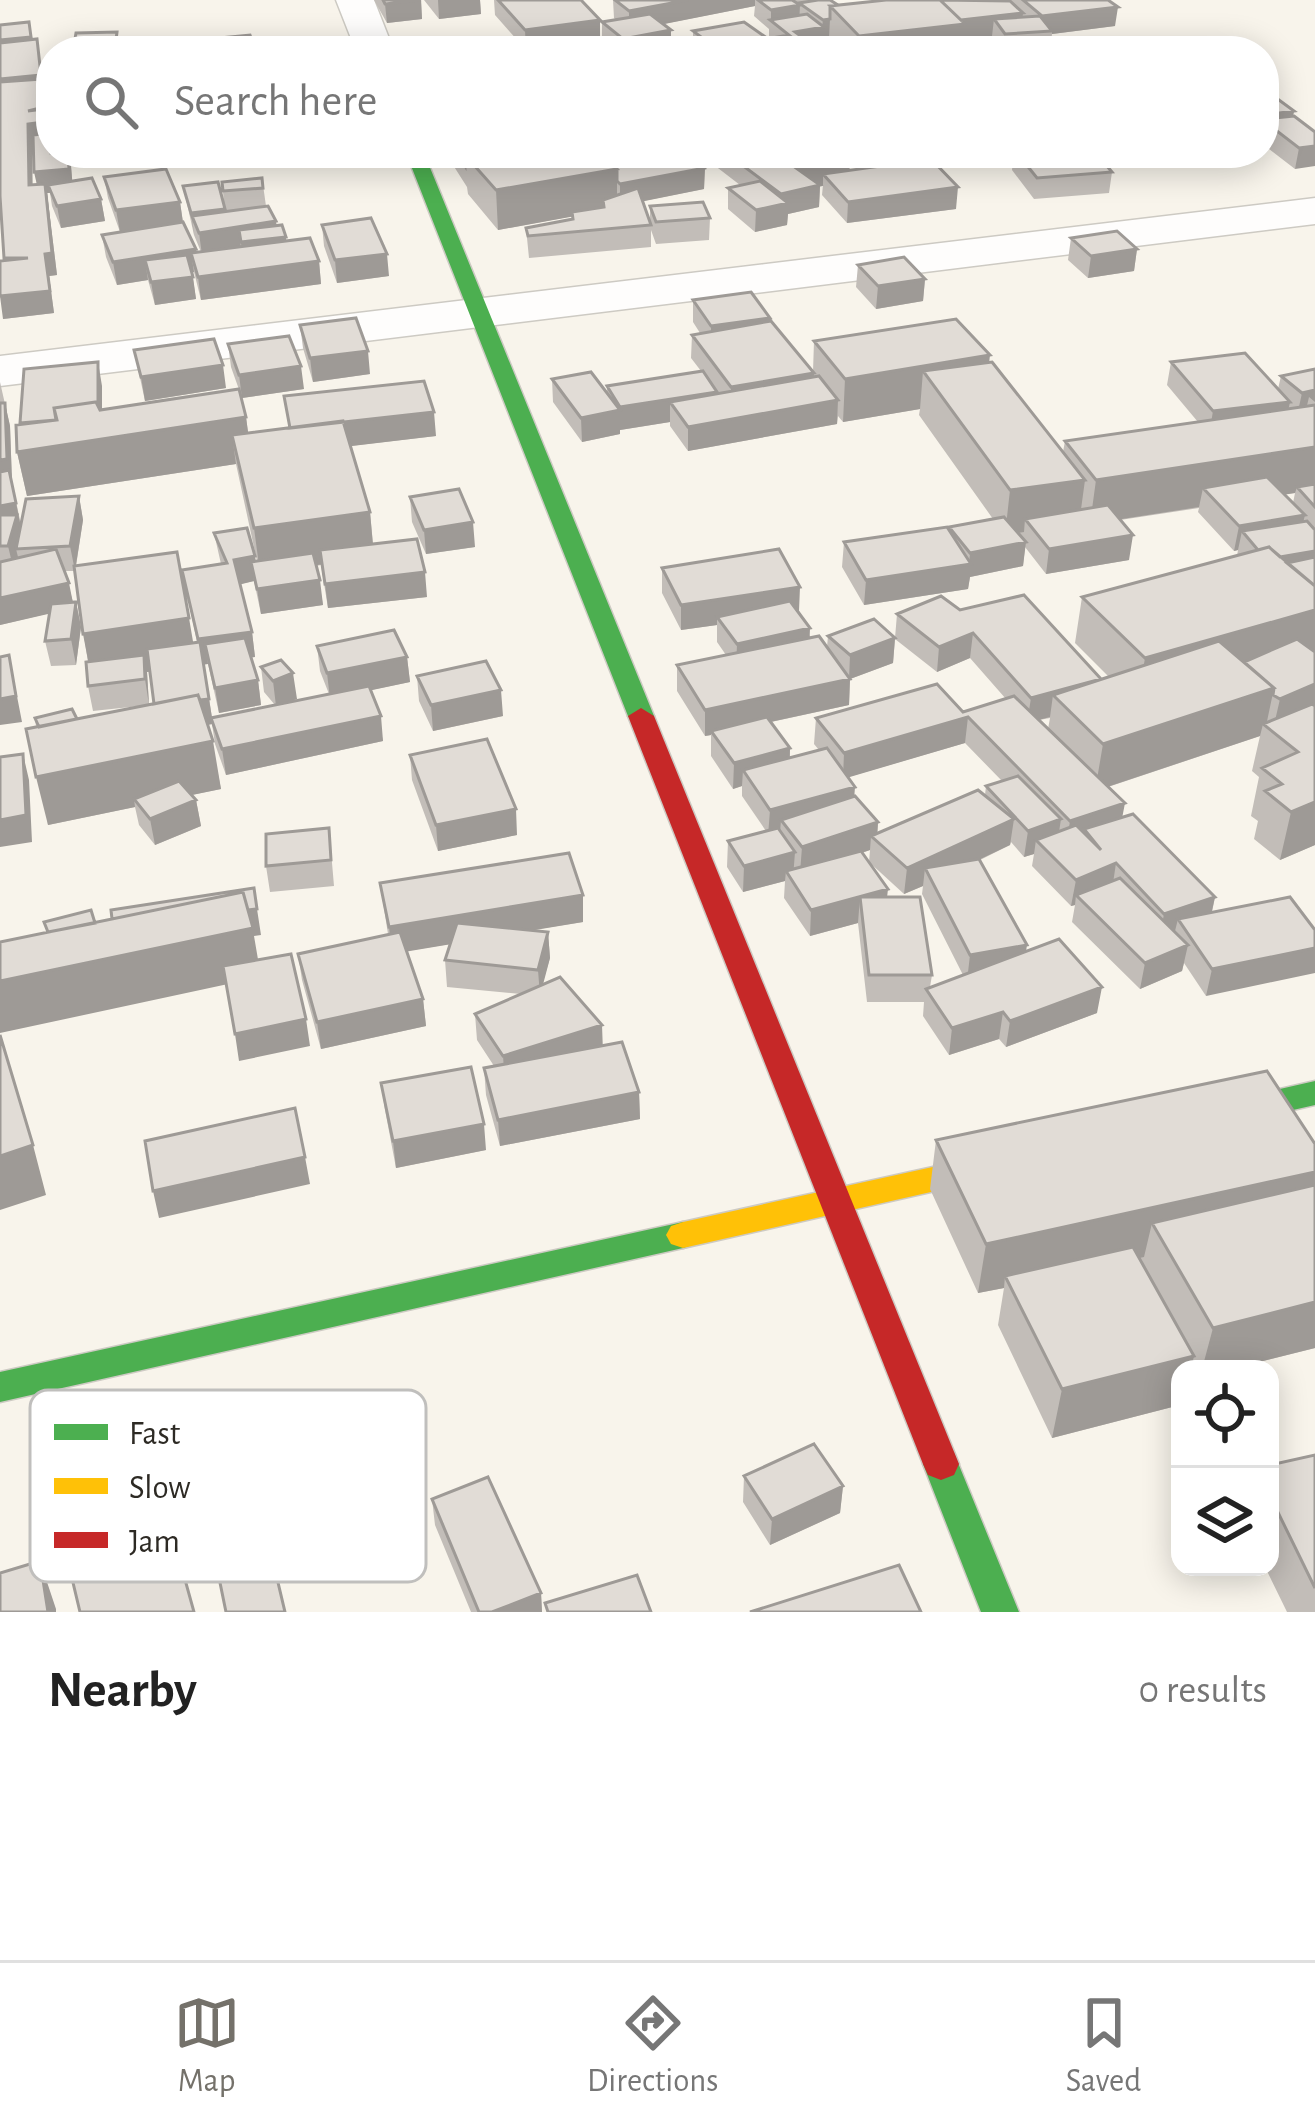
<!DOCTYPE html>
<html lang="en">
<head>
<meta charset="utf-8">
<style>
	:root { --surface:#fff; --page:#f6f6f6; --text:#222; --muted:#767676; --line:#e0e0e0; --accent:#74716a }
	body { margin:0; font-family:"Alegreya Sans",sans-serif; background:var(--page); color:var(--text) }
	.controls { position:absolute; right:36px; bottom:36px; display:grid; overflow:hidden; border-radius:24px; box-shadow:0 6px 30px #0003 }
	.controls button { width:108px; height:108px; display:grid; place-items:center; padding:0; border:0; border-bottom:3px solid var(--line); background:var(--surface); color:var(--text); font:60px sans-serif }
	.list { margin:0; padding:0; list-style:none }
	h2 { display:flex; justify-content:space-between; align-items:center; height:156px; margin:0; padding:0 48px; font-size:51px }
	h2 small { font-size:39px; font-weight:400; color:var(--muted) }
	.icon { flex:none; width:66px; height:66px; fill:none; stroke:currentColor; stroke-width:2; stroke-linecap:round; stroke-linejoin:round }
	.map { position:relative; flex:none; width:1315px; height:1612px; overflow:hidden }
	.search { position:absolute; background:var(--surface); box-shadow:0 6px 30px #0003; left:36px; right:36px; top:36px; height:132px; display:flex; align-items:center; gap:30px; box-sizing:border-box; padding:0 42px; border-radius:48px; color:var(--muted); font-size:45px }
	.sheet { height:348px; background:var(--surface) }
	nav { display:flex; justify-content:space-around; align-items:center; box-sizing:border-box; height:168px; border-top:3px solid var(--line); background:var(--surface); font-size:33px; color:var(--muted) }
	nav a { display:grid; justify-items:center; gap:6px }
	nav .on { color:var(--accent) }
	.map>svg:first-child { display:block }
	.lines { fill:none; stroke-linecap:round; stroke-linejoin:round }
	.street-casing { stroke:#cdcac3; stroke-width:3 }
	.fast-casing { stroke:#cdcac3; stroke-width:3 }
	.slow-casing { stroke:#cdcac3; stroke-width:3 }
	.jam-casing { stroke:#cdcac3; stroke-width:3 }
	.street { fill:#fefdfc; fill-rule:evenodd }
	.fast { fill:#4caf50; fill-rule:evenodd }
	.slow { fill:#ffc107; fill-rule:evenodd }
	.jam { fill:#c62828; fill-rule:evenodd }
	.wall { fill:#c2bdb8; fill-rule:evenodd }
	.shaded-wall { fill:#9e9a96 }
	.building { fill:#e1dcd6; stroke:#9e9a96; stroke-width:3 }
	.key { fill:#fff; stroke:#c0bfbd; stroke-width:3 }
	.key-label { font-size:33px; fill:#2d2a24 }
</style>
</head>
<body>
<div class="map">
<svg width="1315" height="1612" viewBox="0 0 1315 1612">
	<rect width="100%" height="100%" fill="#f8f4eb"/>
	<g class="lines">
		<g class="street-casing">
			<path id="street" d="M336,0H374L394,51H356Z
				M1315,198V224L0,386V356Z"/>
		</g>
		<g class="fast-casing">
			<path id="fast" d="M406,153H424L654,716L650,722H632L628,716Z
				M1315,1081V1105L1201,1131L1190,1127L1185,1119L1190,1111L1201,1107Z
				M683,1222L695,1226L700,1235L695,1244L683,1248L0,1402V1372Z
				M941,1448L954,1453L1019,1612H981L923,1464L928,1453Z"/>
		</g>
		<g class="slow-casing">
			<path id="slow" d="M1019,1148L1030,1151L1035,1160L1030,1169L1019,1172L683,1248L671,1244L666,1235L671,1226L683,1222Z"/>
		</g>
		<g class="jam-casing">
			<path id="jam" d="M641,708L654,716L959,1464L954,1475L941,1480L928,1475L923,1464L628,716Z"/>
		</g>
		<use href="#street" class="street"/>
		<use href="#fast" class="fast"/>
		<use href="#slow" class="slow"/>
		<use href="#jam" class="jam"/>
	</g>
	<path class="wall" d="M374,0H421L422,19L387,23Z
		M424,0H480L481,14L439,19Z
		M494,0H581L600,39L526,50L495,15Z
		M613,0H830L838,5L879,0H1108L1115,26L1052,34L1050,51H1001L992,36L964,39L963,51H837L829,42V38L824,39V46L817,47L821,51H690L693,50V31L764,36V39L769,38V29L754,16L755,6L663,24L671,50L525,51L602,41V22L616,20L614,18Z
		M37,39L51,153H70L72,181L101,199L105,221L61,228L52,206L50,193H47L57,275L49,276L54,313L3,319L4,261L0,196L32,40ZM32,145H34L37,185H32Z
		M1264,89L1294,111L1293,116L1315,132L1295,169L1264,145Z
		M453,153H843L850,159L849,170L956,209L847,223L822,195L823,185L820,186L819,207L788,214L787,225L755,232L728,209V188L740,185L714,165V157L705,159L704,189L643,201L650,222V206L710,218L709,240L656,244L651,230V247L529,258L526,228L573,219V216L498,230L468,194L467,187L453,165Z
		M978,153H1156L1105,161L1097,154L1112,172L1109,193L1034,199L1012,170L1013,161L991,164Z
		M104,177L180,202L183,222L197,252H201L194,235L183,186L225,212L222,182L262,178L266,206L286,241L319,261L321,284L201,300L194,272L192,273L196,299L155,305L148,280L117,285L106,257L102,235L120,232L108,198Z
		M322,225L389,276L337,283L324,246Z
		M1071,238L1137,249L1134,271L1088,278L1068,260Z
		M858,265L925,279L923,301L876,309L856,287Z
		M693,300L770,321L813,372L814,341L989,363L1063,452L1065,441L1198,422L1167,385L1171,362L1278,389L1281,376L1315,369V845L1280,860L1254,839L1258,821L1251,816L1259,777L1252,771L1260,736L1108,787L1122,817L1215,897L1212,912L1290,897L1206,996L1184,963L1182,971L1140,989L1072,922L1075,905L1071,906L1032,866L1034,854L1024,857L1011,842L1010,845L980,860L1026,952L1097,1013L1006,1047L999,1039L949,1055L923,1016L924,1002H867L858,923L810,936L784,898L785,881L743,892L727,867L728,841L766,831L742,796V786L733,789L711,756V735L705,736L677,691V665L726,655L717,642V625L681,630L662,593V568L799,611L810,637L827,647L828,636L895,638L897,614L960,610L1101,679L1109,677L1075,643L1082,597L1237,556L1238,550L1234,551L1198,512L1199,508L1120,520L1129,560L1046,574L1025,547L1023,566L970,577L968,589L864,605L842,567L844,542L949,530V527L993,519L919,415L920,409L843,422L838,416L837,424L688,451L670,426V422L620,430V434L582,442L553,402L552,379L607,393V386L701,371L691,358L692,335L700,333L693,322ZM1295,493L1293,503L1284,494ZM895,639L937,672L970,658L1006,699L963,712L816,718L814,744L819,750L790,758V748L771,722L849,705L850,679L893,663ZM1050,718L1048,729L1039,720ZM965,743L1002,781L986,786L985,795L877,833L878,822L855,796L848,777ZM870,850L869,862L904,894L923,886L922,894L963,975L930,987L932,975L862,853Z
		M300,325L370,374L313,382L303,348Z
		M228,344L304,389L242,398L231,367Z
		M134,350L226,388L145,401Z
		M24,369L102,386V410L246,417L248,433L289,428L284,396L436,436L350,446L370,512L373,544L427,597L328,608L321,565L316,566L323,605L261,614L254,581L240,584L252,632L255,657H251L258,680L261,705L219,713L208,664H204L212,718L275,705L264,692L261,667L297,699L285,703L329,694L320,671L317,646L407,657L410,682L371,690L383,741L226,775L215,744L212,724L208,725L221,789L191,795L196,800L201,826L155,845L139,825L135,807L48,825L35,718L77,719L154,704L150,672H147L149,705L93,711L88,686V662L74,571H64L73,602H76L81,627L76,665L51,666L45,641L50,613L0,625V382L10,426L12,482L21,525L79,496L83,520L76,566L193,643L197,642L182,570L221,564L214,533L257,561L236,464L27,496L17,452Z
		M410,497L475,547L426,554L412,522Z
		M417,676L503,716L433,731L419,701Z
		M410,755L517,835L438,851L412,780Z
		M329,828L334,886L270,892L266,866Z
		M380,883L583,895V922L532,930L548,932L550,958L542,985L603,1046L639,1092L640,1119L500,1146L486,1095L484,1068L494,1066L477,1040L475,1014L521,994L447,987L445,960L450,944L406,951L423,999L426,1026L321,1049L302,980L298,954L388,934Z
		M381,1083L486,1150L396,1168L385,1110Z
		M936,1140L1315,1144V1348L1231,1369H1195L1192,1363L1191,1369H1180V1405L1052,1438L998,1325L1004,1288L978,1293L930,1189Z
		M1315,1455V1612H1287L1265,1567H1270V1465Z
		M744,1476L843,1486L840,1513L770,1545L743,1502Z
		M432,1499L541,1593L542,1612H471L435,1525Z"/>
	<path class="shaded-wall" d="M421,0L422,19L387,23L385,4Z
		M438,0H480L481,14L439,19Z
		M688,0H755V6L629,31V11Z
		M800,5L799,25L771,21V10Z
		M1118,7L1115,26L1052,34V31L1040,32L1042,16Z
		M1023,13L1021,32L994,19L992,36L964,39L963,51H858L859,36L958,20Z
		M830,19L829,38L824,39V46L795,51V32L822,27L823,20Z
		M600,20V39L526,50L525,30Z
		M671,30V50L623,51V39Z
		M764,36L763,51L720,47V51H713V46Z
		M37,39L47,122L51,121V143L32,145L33,207L29,185L28,111L0,100V79Z
		M1294,111L1290,132L1264,121V115Z
		M1315,146V166L1295,169L1299,148Z
		M68,153H70L73,190L48,185L50,193H47L57,275L49,276L54,313L3,319L0,296L39,194L34,172Z
		M131,153H174V154L132,161Z
		M992,153H1014L1013,161L991,164Z
		M1106,153H1156L1105,161Z
		M850,159L849,181L823,174V185L820,186L819,207L788,214L787,225L755,232L756,210L781,205V194L800,190L801,168Z
		M705,168L704,189L620,206V184Z
		M617,169V208L603,200V211L498,230L496,190Z
		M958,187L956,209L847,223L848,202Z
		M101,199L105,221L61,228L57,206Z
		M180,202L183,223L120,232L116,210Z
		M225,209L227,229L276,221L278,238L286,237L288,259L244,264L239,230L241,249L202,255L199,233L192,216L194,235L191,213Z
		M196,249L200,271L191,253L194,272L150,279L145,260L148,280L117,285L113,262Z
		M1137,249L1134,271L1088,278L1091,256Z
		M387,254L389,276L337,283L335,260Z
		M319,261L321,284L201,300L198,277Z
		M193,277L196,299L155,305L151,282Z
		M925,279L923,301L876,309L878,286Z
		M770,318L769,340L711,349V326Z
		M368,351L370,374L313,382L310,358Z
		M990,355L985,398L923,371L920,409L843,422L845,379Z
		M98,362L102,386V439L246,417L252,461L232,435L236,464L27,496L17,452L97,416Z
		M223,365L226,388L145,401L141,377Z
		M301,366L304,389L242,398L239,375Z
		M814,373L813,396L731,410V387Z
		M1315,390V402L1309,397L1305,414L1297,416L1302,393Z
		M717,392L716,415L670,402V422L620,430V407Z
		M838,400L837,424L688,451V427Z
		M1290,402L1285,425L1209,435L1213,411Z
		M5,403L10,426L12,482L21,528L16,549L18,557L14,571L8,546L0,531V460Z
		M620,410V434L582,442L581,418Z
		M434,412L436,436L293,453L291,429Z
		M1315,447V490L1297,487L1295,493L1218,505L1203,488L1199,507L1090,524L1096,480Z
		M1085,480L1079,524L1025,519L1024,532L1005,535L1010,490Z
		M79,496L83,520L75,571L70,546Z
		M370,512L374,557L260,573L254,528Z
		M1305,515L1299,539L1242,531L1238,550L1234,551L1239,526Z
		M473,522L475,547L426,554L424,530Z
		M1133,535L1129,560L1046,574L1049,549Z
		M1026,542L1023,566L970,577L968,589L864,605L866,580L969,564L970,553Z
		M1315,551V575L1265,559Z
		M255,556L259,580L251,562L254,581L238,585L234,560Z
		M425,572L427,597L328,608L325,584Z
		M320,580L323,605L261,614L257,589Z
		M69,583L74,608L0,625V598Z
		M800,587L799,611L717,617V625L681,630V605Z
		M76,602L81,627L76,665L71,639Z
		M1315,610V653L1137,705L1145,658Z
		M189,618L197,665L147,672L149,705L145,679L92,681L83,634Z
		M810,628L809,653L736,669L737,644Z
		M252,632L255,657L209,664L205,644L208,664L202,665L198,639Z
		M973,633L970,658L937,672L939,647Z
		M895,638L893,663L850,679L849,705L714,734L711,731V735L705,736V710L849,680L850,655Z
		M9,655L22,722L0,725V699Z
		M407,657L410,682L330,699L327,673Z
		M293,673L297,699L276,706L273,681Z
		M258,680L261,705L219,713L215,688Z
		M1102,680L1053,695L1050,717L1027,723L1031,698Z
		M1315,684V706L1274,725L1280,699Z
		M1274,688L1266,726L1263,724L1260,736L1095,791L1103,744Z
		M501,690L503,716L433,731L431,705Z
		M209,699L213,724L211,718L212,724L159,733L154,707Z
		M381,716L383,741L226,775L222,749Z
		M968,717L965,743L843,779L844,753Z
		M213,741L221,789L139,806L134,799L135,807L48,825L36,777Z
		M790,748L789,774L743,770L742,786L733,789L734,763Z
		M23,754L29,780L32,842L0,847V820Z
		M855,787L853,813L781,820L780,833L768,836L770,810Z
		M196,800L201,826L155,845L150,819Z
		M1315,802V845L1280,860L1291,812Z
		M1125,803L1120,829H1084L1082,842L1066,847L1070,821Z
		M516,809L517,835L438,851L436,825Z
		M1014,819L1010,845L932,882L925,868L923,886L904,894L907,868Z
		M1061,819L1057,845L1036,840L1034,854L1024,857L1028,831Z
		M878,822L877,841L871,836L870,850L800,873L802,847Z
		M795,852L793,878L786,871L785,881L743,892L744,866Z
		M1116,863L1112,890L1076,895L1075,905L1071,906L1076,880Z
		M888,889L885,915L860,897L858,923L810,936L811,910Z
		M583,895V922L392,954L389,927Z
		M1215,897L1209,924L1178,919L1174,935L1159,941L1164,914Z
		M257,909L261,935L254,936L261,977L0,1033V981L113,932Z
		M548,932L550,958L540,996L538,970Z
		M1027,945L1023,971L967,981L970,955Z
		M1188,945L1182,971L1140,989L1145,963Z
		M1315,948V973L1206,996L1212,969Z
		M1102,987L1097,1013L1006,1047L1010,1021Z
		M423,999L426,1026L321,1049L317,1022Z
		M1003,1012L999,1039L949,1055L952,1028Z
		M306,1019L310,1046L239,1061L235,1034Z
		M602,1025L603,1052L505,1083L503,1056Z
		M639,1092L640,1119L500,1146L498,1120Z
		M484,1124L486,1150L396,1168L393,1141Z
		M33,1145L46,1195L0,1210V1156Z
		M305,1157L310,1184L159,1218L153,1191Z
		M1315,1172V1219L1152,1223L1144,1257L1011,1286L1005,1276L1004,1288L978,1293L986,1244Z
		M1315,1302V1348L1231,1369H1202L1213,1328Z
		M1194,1356L1191,1369H1180V1405L1052,1438L1062,1389Z
		M843,1486L840,1513L770,1545L772,1519Z
		M40,1561L56,1609V1612H48Z
		M541,1593L542,1612H492Z"/>
	<path class="building" d="M383,0H421L385,4Z
		M498,0H581L600,20L525,30Z
		M615,0H688L629,11Z
		M758,0H792L800,5L771,10Z
		M818,0H830L838,5L830,6V19L823,20L799,3Z
		M886,0H940L965,24L859,36L830,6Z
		M940,0L1010,1L1023,13L961,20Z
		M1023,0H1108L1118,7L1042,16Z
		M650,14L671,30L623,39L602,22Z
		M807,14L824,27L795,32L821,51H725L720,47L789,35L770,20Z
		M1040,16L1052,31L1005,34L994,19Z
		M29,22L31,37L0,40V25Z
		M744,22L764,36L713,46L693,31Z
		M117,32L115,48L103,49L104,51H73L76,33Z
		M250,35L256,51H104L103,49Z
		M37,39L41,75L0,79V43Z
		M617,39L628,51H525Z
		M946,47L951,51H917Z
		M42,79L44,107L28,111L51,108V121L28,124L29,185L45,184L52,253L45,254L50,291L0,296V261L28,258H4L0,196V82Z
		M1264,89L1294,111L1264,115Z
		M1294,116L1315,132V146L1299,148L1264,121V119Z
		M51,133V153H68L69,169L34,172L33,135Z
		M457,153H477L465,155V166Z
		M477,153H601L617,169L496,190L465,155Z
		M601,153H705V168L620,184L617,181V169Z
		M726,153H775L820,185L781,194Z
		M783,153H843L850,159L801,168Z
		M1017,153H1096L1112,172L1037,178Z
		M931,159L958,187L848,202L823,174Z
		M166,169L180,202L116,210L104,177Z
		M92,178L101,199L57,206L48,185Z
		M262,178L263,188L223,191L222,182Z
		M760,181L788,203L756,210L728,188Z
		M218,182L225,209L191,213L183,186Z
		M638,188L651,225L528,236L526,228L573,219L572,212L604,207L603,200Z
		M703,202L710,218L656,222L650,206Z
		M268,206L276,221L199,233L192,216Z
		M371,218L387,254L335,260L322,225Z
		M183,222L196,249L113,262L102,235Z
		M282,225L286,237L241,242L239,230Z
		M1117,231L1137,249L1091,256L1071,238Z
		M310,238L319,261L198,277L191,253Z
		M187,255L193,277L151,282L145,260Z
		M904,257L925,279L878,286L858,265Z
		M751,292L770,318L711,326L693,300Z
		M356,318L368,351L310,358L300,325Z
		M956,319L990,355L845,379L814,341Z
		M771,321L814,373L731,387L692,335Z
		M289,336L301,366L239,375L228,344Z
		M214,339L223,365L141,377L134,350Z
		M1245,353L1290,402L1213,411L1171,362Z
		M98,362V405L96,402L54,408L56,420L20,423L24,369Z
		M992,362L1085,480L1010,490L923,371Z
		M1315,369V390L1302,393L1281,376Z
		M703,371L717,392L620,407L607,386Z
		M591,372L620,410L581,418L552,379Z
		M819,376L838,400L688,427L670,402Z
		M424,381L434,412L290,428L284,396Z
		M239,389L246,417L17,452L16,425L57,420L54,408L96,402L100,410Z
		M0,403H5L7,459L0,460Z
		M1315,405V447L1096,480L1065,441Z
		M343,421L370,512L254,528L232,435Z
		M9,470L16,503L0,506V472Z
		M1267,477L1305,515L1239,526L1203,488Z
		M1315,484V507L1297,487Z
		M459,489L473,522L424,530L410,497Z
		M79,496L70,546L16,549L26,499Z
		M1108,505L1133,535L1049,549L1025,519Z
		M0,515H17L8,546H0Z
		M1004,517L1026,542L970,553L949,527Z
		M1307,521L1315,530V551L1280,557L1269,547L1258,550L1242,531Z
		M947,527L971,564L866,580L844,542Z
		M247,528L255,556L234,560L252,632L198,639L182,570L227,563L214,533Z
		M417,539L425,572L325,584L320,550Z
		M1269,547L1315,586V610L1145,658L1082,597Z
		M56,549L69,583L0,598V562Z
		M779,549L800,587L681,605L662,568Z
		M177,552L189,618L83,634L74,566Z
		M313,553L320,580L257,589L251,562Z
		M1315,557V586L1287,563Z
		M1024,595L1101,679L1031,698L973,633L939,647L897,614L941,596L960,610Z
		M790,601L810,628L737,644L717,617Z
		M76,602L71,639L45,641L51,604Z
		M874,619L895,638L850,655L828,636Z
		M394,630L407,657L327,673L317,646Z
		M819,636L850,679L705,710L677,665Z
		M245,638L258,680L215,688L205,644Z
		M1297,639L1315,652V684L1280,699L1273,695L1274,688L1244,662Z
		M1219,641L1274,688L1103,744L1053,695Z
		M200,642L209,699L200,700L198,695L154,704L147,649Z
		M9,655L16,696L0,699V657Z
		M144,655L145,679L88,686L86,662Z
		M281,660L293,673L273,681L261,667Z
		M486,661L501,690L431,705L417,676Z
		M937,684L963,712L1014,696L1125,803L1070,821L968,717L844,753L816,718Z
		M369,686L381,716L222,749L211,718Z
		M198,695L213,741L36,777L26,729Z
		M1312,704L1315,706V802L1291,812L1265,791L1282,784L1262,768L1298,752L1263,724Z
		M72,709L77,719L39,727L35,718Z
		M767,717L790,748L734,763L711,731Z
		M487,739L516,809L436,825L410,755Z
		M827,748L855,787L770,810L743,770Z
		M23,754L26,815L0,820V757Z
		M1018,776L1061,819L1028,831L986,786Z
		M179,781L196,800L150,819L134,799Z
		M978,790L1014,819L907,868L871,836Z
		M855,796L878,822L802,847L781,820Z
		M1133,814L1215,897L1164,914L1116,863L1076,880L1036,840L1076,825L1101,850L1084,829Z
		M329,828L331,860L266,866V834Z
		M778,828L795,852L744,866L728,841Z
		M861,851L888,889L811,910L786,871Z
		M569,853L583,895L389,927L380,883Z
		M979,859L1027,945L970,955L925,868Z
		M1120,878L1188,945L1145,963L1076,895Z
		M254,888L257,909L248,910L243,892L112,919L111,910Z
		M243,892L253,928L0,981V942Z
		M860,897H920L932,975H869Z
		M1290,897L1315,930V948L1212,969L1178,919Z
		M91,910L95,923L48,932L44,922Z
		M457,923L548,932L538,970L445,960Z
		M400,932L423,999L317,1022L298,954Z
		M1059,939L1102,987L1010,1021L1003,1012L952,1028L926,989Z
		M291,954L306,1019L235,1034L223,966Z
		M560,977L602,1025L503,1056L475,1014Z
		M0,1035L33,1145L0,1156Z
		M622,1042L639,1092L498,1120L484,1068Z
		M471,1067L484,1124L393,1141L381,1083Z
		M1267,1071L1315,1144V1172L986,1244L936,1140Z
		M295,1108L305,1157L153,1191L145,1141Z
		M1315,1185V1302L1213,1328L1152,1223Z
		M1133,1247L1194,1356L1062,1389L1005,1276Z
		M814,1444L843,1486L772,1519L744,1476Z
		M1315,1455V1588L1270,1496V1465Z
		M488,1477L541,1593L492,1612H479L432,1499Z
		M161,1493L194,1612H80L60,1528Z
		M271,1553L285,1612H226L217,1568Z
		M40,1561L48,1612H0V1573Z
		M899,1565L921,1612H750Z
		M637,1575L651,1612H548L545,1603Z"/>
	<rect x="30" y="1390" width="396" height="192" rx="18" class="key"/>
	<rect x="54" y="1424" width="54" height="16" fill="#4caf50"/>
	<rect x="54" y="1478" width="54" height="16" fill="#ffc107"/>
	<rect x="54" y="1532" width="54" height="16" fill="#c62828"/>
	<g class="key-label">
		<text x="129" y="1444">Fast</text>
		<text x="129" y="1498">Slow</text>
		<text x="129" y="1552">Jam</text>
	</g>
</svg>
<div class="controls">
<button><svg class="icon" aria-label="locate" viewBox="0 0 24 24"><circle cx="12" cy="12" r="6"/><path d="M12 2v4M12 18v4M2 12h4M18 12h4"/></svg></button>
<button><svg class="icon" aria-label="layers" viewBox="0 0 24 24"><path d="M12 4l9 5-9 5-9-5zM3 14l9 5 9-5"/></svg></button>
</div>
<div class="search"><svg class="icon" aria-label="search" viewBox="0 0 24 24"><circle cx="10" cy="10" r="6"/><path d="M15 15l6 6"/></svg>Search here</div>
</div>
<section class="sheet">
<h2>Nearby<small>0 results</small></h2>
<ul class="list">
</ul>
</section>
<nav>
<a class="on"><svg class="icon" aria-label="map" viewBox="0 0 24 24"><path d="M3 6l6-2 6 2 6-2v14l-6 2-6-2-6 2zM9 4v14M15 6v14"/></svg>Map</a>
<a><svg class="icon" aria-label="directions" viewBox="0 0 24 24"><path d="M12 3l9 9-9 9-9-9zM9 14v-3h6M13 9l2 2-2 2"/></svg>Directions</a>
<a><svg class="icon" aria-label="saved" viewBox="0 0 24 24"><path d="M7 4h10v16l-5-4-5 4z"/></svg>Saved</a>
</nav>
</body>
</html>
